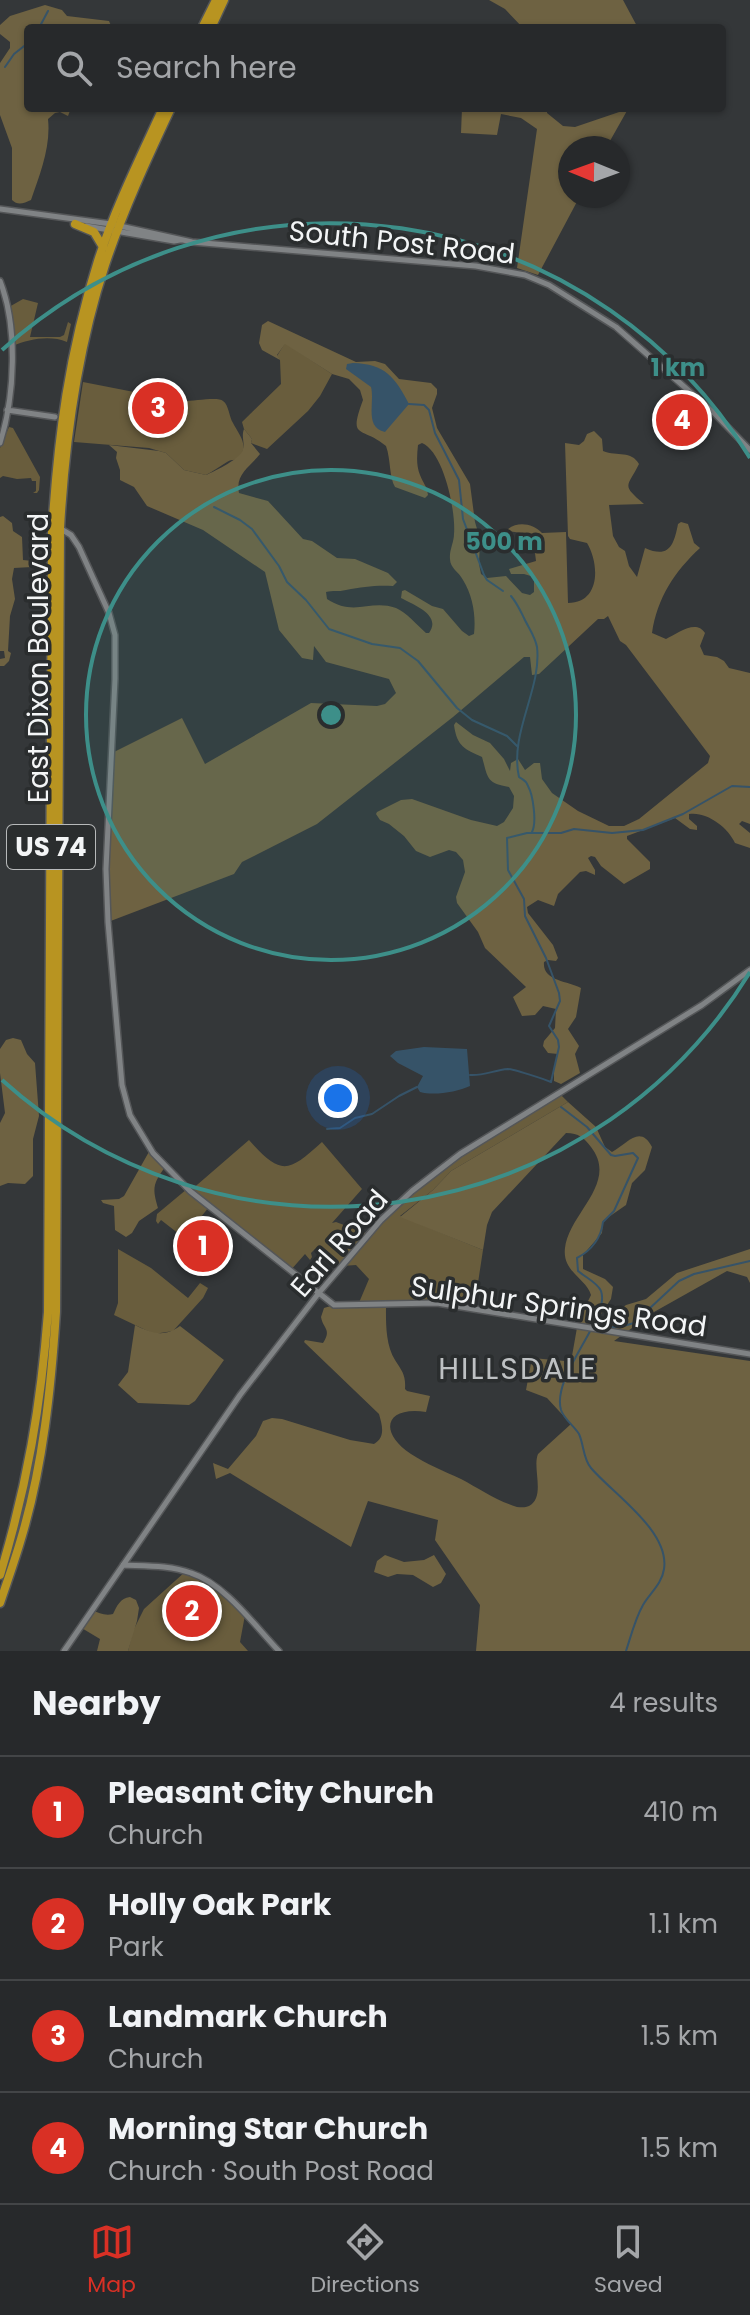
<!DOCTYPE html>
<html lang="en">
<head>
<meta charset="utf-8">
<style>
	:root { --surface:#27292b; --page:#333537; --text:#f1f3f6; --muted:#a4a6a9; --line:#434547; --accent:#d93025 }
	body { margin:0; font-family:Poppins,sans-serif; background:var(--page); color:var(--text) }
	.compass { position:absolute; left:558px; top:136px; width:72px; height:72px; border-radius:50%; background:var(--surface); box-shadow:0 2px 6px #0004; rotate:271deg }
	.you { position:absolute; left:338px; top:1098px; width:28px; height:28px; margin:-20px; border:6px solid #fff; border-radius:50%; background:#1a73e8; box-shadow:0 0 0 12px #1a73e833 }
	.badge { display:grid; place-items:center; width:52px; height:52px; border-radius:50%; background:var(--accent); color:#fff; font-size:26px; font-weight:700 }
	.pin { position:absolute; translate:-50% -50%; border:4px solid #fff; box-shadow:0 2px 8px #0006 }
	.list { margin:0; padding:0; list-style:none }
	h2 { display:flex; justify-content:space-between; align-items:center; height:104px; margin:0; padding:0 32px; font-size:34px }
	h2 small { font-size:26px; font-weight:400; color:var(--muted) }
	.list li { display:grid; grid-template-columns:52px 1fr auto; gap:24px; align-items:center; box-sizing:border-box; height:112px; padding:0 32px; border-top:2px solid var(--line) }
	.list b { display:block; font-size:30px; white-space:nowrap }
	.list p { margin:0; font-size:26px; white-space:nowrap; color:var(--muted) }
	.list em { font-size:26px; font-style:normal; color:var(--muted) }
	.icon { flex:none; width:44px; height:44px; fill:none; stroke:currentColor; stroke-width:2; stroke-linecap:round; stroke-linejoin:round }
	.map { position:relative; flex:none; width:750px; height:1651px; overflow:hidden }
	.search { position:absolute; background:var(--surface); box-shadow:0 2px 6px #0004; left:24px; right:24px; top:24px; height:88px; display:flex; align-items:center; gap:20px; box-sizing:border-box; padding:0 28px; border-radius:8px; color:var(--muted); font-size:30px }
	.sheet { height:552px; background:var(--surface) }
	nav { display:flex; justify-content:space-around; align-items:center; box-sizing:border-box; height:112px; border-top:2px solid var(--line); background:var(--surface); font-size:22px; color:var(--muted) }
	nav a { display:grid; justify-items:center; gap:4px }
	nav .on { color:var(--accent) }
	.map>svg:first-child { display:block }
	.green { fill:#695d3d }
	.forest { fill:#6e6242 }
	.water { fill:#365368 }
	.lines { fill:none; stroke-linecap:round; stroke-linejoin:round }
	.stream { stroke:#365368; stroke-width:2 }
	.secondary-casing { stroke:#545658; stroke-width:8 }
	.highway-casing { stroke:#545658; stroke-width:11 }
	.secondary { stroke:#808385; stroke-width:5 }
	.highway { stroke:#b89421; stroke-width:8 }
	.ring { fill:none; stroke:#3d8f89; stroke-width:4 }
	.labels { text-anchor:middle; stroke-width:7; stroke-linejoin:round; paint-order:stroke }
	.shield { fill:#2a2d2e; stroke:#b7b9ba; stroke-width:2 }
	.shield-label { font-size:26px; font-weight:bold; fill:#f3f5f6 }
	.street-label { font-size:28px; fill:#f3f5f6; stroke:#2a2d2e }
	.neighbourhood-label { font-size:30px; letter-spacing:2px; fill:#bec1c3; stroke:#2a2d2e }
	.centre { fill:#3d8f89; stroke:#2a2d2e; stroke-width:4 }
	.ring-label { font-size:24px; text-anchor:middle; font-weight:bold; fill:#3d8f89; stroke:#2a2d2e; stroke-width:7; stroke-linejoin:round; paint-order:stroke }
</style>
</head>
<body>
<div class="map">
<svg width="750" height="1651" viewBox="0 0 750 1651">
	<rect width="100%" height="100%" fill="#343739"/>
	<path class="green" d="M23,299L38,303L30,337H60L64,335L68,322L71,324L67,342C50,335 29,339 13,346L9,307Z
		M285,343L332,374L320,396L308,411L267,449L251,443L252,439L244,429L242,422L281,384L280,360L277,356Z
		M83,382L180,401C191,402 218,396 223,401C229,405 229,417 233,423C238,433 250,446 239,457C233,462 234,458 227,462C220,466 214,471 206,475L184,470L166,453L149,448L74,442Z
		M9,427L13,428L40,477L39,490L37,493H33L36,491V481H32L31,478L17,479L3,476L0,478V448Z
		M559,1093L568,1102L451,1171L433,1190L400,1216L483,1250L474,1309L450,1305H358L369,1279L356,1265L342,1266L315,1249L311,1253L312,1257L310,1260L305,1254L290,1271L209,1207L192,1228L179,1234L161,1220L158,1224L156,1221L157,1214L187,1189L190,1191L249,1140C281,1176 288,1173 322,1142L362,1189L332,1223L336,1222L368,1234L443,1166Z
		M118,1249L151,1268L188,1298L200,1283L208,1288L203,1298L173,1331L154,1334L114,1315L118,1303Z
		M186,1571L207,1580L245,1615L240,1642L248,1651H128L133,1631L144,1609Z"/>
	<path class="forest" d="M489,0H623L638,28H523L505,9Z
		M45,5L62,10L67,16L109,21L112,28H28V108H71L68,116L60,112L55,113L48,119C51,147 40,174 31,200C24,203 18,206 12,200V148L0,115V63L10,48V42L0,34V25L10,16Z
		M462,108H547V113L563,126L575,127L628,109L606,148H570V196H580L538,275L517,268L537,129L521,118L501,114L497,135L461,133Z
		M268,321L356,362L375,361L385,364L399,379L431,383L437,389V394L432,408L437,428L470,484L475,522L480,539L479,564L481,574L487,578L506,576L522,593L530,595L534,592V577L524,574H511L509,569L536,561L533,537L528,534L508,531V529C519,521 533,524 542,533L566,532L568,603C600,603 600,565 587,543L570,539L568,536L565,443L579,445L584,441L587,434L594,431L602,439L603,451C618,457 631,450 639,464C627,488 621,484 644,504L609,505L613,536L619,547L625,551L629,566L637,577L645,548C669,559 674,545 678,524L681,522L688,524L694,543L700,548C675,571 657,598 652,633L666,639C678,633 696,619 705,633L700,646L704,655L717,657L724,661L729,668L750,673V824L742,821L739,824L750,833V848L735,843C728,827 706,811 689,814V819L697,826V830L690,829L675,818L627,836V839L650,862V869L624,884L601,866L595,857L591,856L588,858L595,870V875L586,871L580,872L558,894L554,906L538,900L527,907L528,913L553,945L558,958L556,961L548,960L544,962C542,981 568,981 581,988L576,1017L568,1029L579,1046L575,1054L580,1073L561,1084L554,1081V1067L558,1054L548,1053L543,1046L544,1041L555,1028L556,1009L543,1006L535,1015L522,1016L513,997L526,987L485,948L478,932L457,903L456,897L465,872L463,860L456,852L449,850L430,857L416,851L404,836L389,824L380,820L376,814L377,812L401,800L412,799L471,820L497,826L504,822L513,808L514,796L509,787C486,783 488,778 482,757C465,749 457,747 454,725L456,722L473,735L490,743L504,759L510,771L511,763L518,759L525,770L534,763H540L542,779L552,793L578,811L609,826H624L639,819L708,763L710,756L626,645L620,641L608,616L604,619H598L539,674L532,675L530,657H524L453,717L317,824L242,862L234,874L108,922L107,902L112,753L182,718L205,764L311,703L377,706L385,704L396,693L389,679L326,662L314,646L313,660L302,658L279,630L265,572L203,530L147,506L134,487L120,480V470L116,458L117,452L109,445L159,451L166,453L184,470L206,475C215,471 242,458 243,449C245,442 241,437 244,429L252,439L251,443L260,454C250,467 235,474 239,493L268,501L303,539L312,541L337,558L355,559L388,573L397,582L393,586C375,585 363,587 346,590C338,592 333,590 326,592L327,599C354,617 370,599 396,608C406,612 417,625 426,633H429C442,615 414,605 401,598L402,591L405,590L432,606L443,609L462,631L469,636L474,634C476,616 473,596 463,580C459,572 450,568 450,559C449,551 454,542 454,534C456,512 444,452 422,443L418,445C417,455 416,465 420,475C423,483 427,486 428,495L425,498L395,487C389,477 391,460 386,446C361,425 348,441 363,400L360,390L349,379L332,374L285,344L277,355L280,360L262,350L259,343L262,325Z
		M3,516L12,523L13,531L22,537L23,560L33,561L35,564L32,567L14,568L12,579L15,599L10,616L8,651L11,653L9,661L4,666H0V659L5,658L4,651H0V517Z
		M13,1038L21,1040L27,1054L35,1063L39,1116L33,1139V1176L25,1184L8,1183L0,1186V1123L5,1113L0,1073V1049L6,1040Z
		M568,1102L596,1127L605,1147L612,1152C627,1144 640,1124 652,1147L645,1170L632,1183L626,1205L603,1221L602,1233L583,1255V1269L605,1279L613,1287L611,1299L599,1317L600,1320L610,1324L613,1322L618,1311L626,1305L646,1299L677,1273L750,1249V1283L747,1277L727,1271L654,1312L614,1341L750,1361V1651H476L480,1605L435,1540L438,1520L368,1501L351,1547L230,1473L216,1479L213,1463L228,1469L256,1436L263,1421L272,1418L282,1419L350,1440L374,1444C386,1437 382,1425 379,1414L304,1342L305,1340L323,1343C332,1329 323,1329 321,1317L324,1308L334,1305L386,1303C386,1321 385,1344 395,1360C402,1371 406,1375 405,1389L407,1391L430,1396L426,1412C385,1406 378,1432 411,1454C426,1464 444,1471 461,1479C478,1488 497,1501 517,1507C520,1507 525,1508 529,1506C546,1497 532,1468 538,1454L571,1424L547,1398L526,1390L532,1358L565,1361L572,1356L578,1322L591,1295C586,1278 562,1272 565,1248C569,1213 619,1183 591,1147C584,1138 579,1133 566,1133L492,1212L487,1225L483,1250L400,1217L433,1190L451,1171Z
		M150,1150L165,1167C153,1184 152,1188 158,1208L139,1221L132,1233L126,1237L115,1230L114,1206L103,1203L101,1200L119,1199L124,1196Z
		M135,1325C151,1333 164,1338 180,1326L224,1360L195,1401L189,1405L138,1403L118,1385L128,1372Z
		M385,1555L404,1562L424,1560L434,1555L446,1574L441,1583L433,1587L413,1575L397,1574L388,1577L374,1572L377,1561Z
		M130,1597L136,1600L139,1608L137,1621L128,1651H97L100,1639L80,1627L92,1610C99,1613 105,1616 113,1614C117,1606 120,1598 130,1597Z"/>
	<path class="water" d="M353,363C385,364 395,377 409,404L385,432C364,427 375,403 371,387L346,369L347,364Z
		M424,1047L467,1049L470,1086C457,1092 434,1096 420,1092L417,1087L423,1076L398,1063L390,1056L396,1051Z"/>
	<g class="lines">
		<path class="stream" d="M39,28L48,11
			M5,67L14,54L28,43
			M409,404L424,405L429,410L435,433L459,480L463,519L484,575L487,580L503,591
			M214,507L240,520L252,529L279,566L287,582L306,600L329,629L372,644L400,648L418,661L457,708L472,720L507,736L518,747
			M511,596C517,603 520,610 524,618C528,627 535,636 537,647C542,689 509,733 519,777C523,780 526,780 528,786C533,795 537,822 532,832
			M470,1075C484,1076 494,1070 508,1069C513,1069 544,1079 551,1082L559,1047L558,1040L549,1026L560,1001L559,993L546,958L525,916L524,899L508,870L507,838L527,833H561L574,829L612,833L643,830L683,814L732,786L750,787
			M561,1107L587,1127L611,1155L615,1156L633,1153L638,1158L614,1211L603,1222C601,1238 592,1250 577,1258L578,1271C585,1277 598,1283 601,1291C611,1318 551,1375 561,1410C564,1419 574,1426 579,1434C584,1445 583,1459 591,1468C612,1493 670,1531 664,1569C662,1584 650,1593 643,1605C635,1619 631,1636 626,1651
			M327,1129L340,1128L355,1118L372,1114L399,1096L417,1087
			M594,1327H620L634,1323L679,1281L694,1274L750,1261"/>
		<g class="secondary-casing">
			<path id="secondary" d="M0,209L111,224L192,242L476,266L525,275L549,285L616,327L713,412L750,450
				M86,226L174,241L180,240
				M0,281C18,327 15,396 0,443
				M7,410L55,417
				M61,529L71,535L79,547L109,613L115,635V679L106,869L108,922L122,1085L130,1115L153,1153L190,1191L334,1305L437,1303L750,1354
				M123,1565C145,1566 170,1565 191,1573C225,1584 255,1626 279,1651
				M64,1651L240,1395L318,1294L381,1220L412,1191L460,1154L702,1005L750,970"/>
		</g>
		<g class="highway-casing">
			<path id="highway" d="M202,28L216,0
				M211,28L224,0
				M75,224L94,232L103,247
				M0,1575C27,1486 41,1405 48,1312L52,532C58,436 69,353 98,261C115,208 140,158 163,108
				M0,1603C7,1582 15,1560 21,1539C43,1466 51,1388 56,1312L60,528C65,440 77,350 105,265C123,211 147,159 171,108"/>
		</g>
		<use href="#secondary" class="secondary"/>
		<use href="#highway" class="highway"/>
	</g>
	<circle cx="331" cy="715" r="245" fill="#3d8f89" fill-opacity=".12"/>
	<g class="ring">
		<circle cx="331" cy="715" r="245"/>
		<path d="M750 972A491 491 0 0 1 2 1080M2 350A491 491 0 0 1 750 458"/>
	</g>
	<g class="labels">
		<rect class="shield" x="7" y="825" width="88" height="44" rx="6"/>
		<g class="shield-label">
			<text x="51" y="856">US 74</text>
		</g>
		<g class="street-label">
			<text transform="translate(402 242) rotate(6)" y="10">South Post Road</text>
			<text transform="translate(38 658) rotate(-90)" y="10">East Dixon Boulevard</text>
			<text transform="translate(339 1243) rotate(-49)" y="10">Earl Road</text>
			<text transform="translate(559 1306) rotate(8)" y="10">Sulphur Springs Road</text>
		</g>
		<g class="neighbourhood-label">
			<text x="518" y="1379">HILLSDALE</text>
		</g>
	</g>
	<circle cx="331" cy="715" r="12" class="centre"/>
	<g class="ring-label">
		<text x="678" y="376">1 km</text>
		<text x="504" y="550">500 m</text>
	</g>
</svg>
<svg class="compass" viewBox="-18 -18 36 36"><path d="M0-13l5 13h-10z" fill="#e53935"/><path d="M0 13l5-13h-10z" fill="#a4a6a9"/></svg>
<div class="you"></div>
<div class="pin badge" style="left:203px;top:1246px">1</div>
<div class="pin badge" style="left:192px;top:1611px">2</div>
<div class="pin badge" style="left:158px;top:408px">3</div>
<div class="pin badge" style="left:682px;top:420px">4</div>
<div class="search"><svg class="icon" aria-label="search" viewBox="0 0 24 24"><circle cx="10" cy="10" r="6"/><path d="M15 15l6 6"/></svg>Search here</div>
</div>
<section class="sheet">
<h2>Nearby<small>4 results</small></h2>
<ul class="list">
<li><span class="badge">1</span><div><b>Pleasant City Church</b><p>Church</p></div><em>410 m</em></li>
<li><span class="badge">2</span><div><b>Holly Oak Park</b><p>Park</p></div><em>1.1 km</em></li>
<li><span class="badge">3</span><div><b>Landmark Church</b><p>Church</p></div><em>1.5 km</em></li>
<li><span class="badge">4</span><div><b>Morning Star Church</b><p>Church · South Post Road</p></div><em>1.5 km</em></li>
</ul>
</section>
<nav>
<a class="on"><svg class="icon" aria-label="map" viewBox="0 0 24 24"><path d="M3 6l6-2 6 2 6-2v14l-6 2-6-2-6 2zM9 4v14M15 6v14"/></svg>Map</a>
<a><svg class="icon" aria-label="directions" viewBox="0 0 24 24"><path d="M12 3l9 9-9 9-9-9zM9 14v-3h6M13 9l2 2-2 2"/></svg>Directions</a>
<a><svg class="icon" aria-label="saved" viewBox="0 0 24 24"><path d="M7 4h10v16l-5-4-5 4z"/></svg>Saved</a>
</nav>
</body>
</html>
